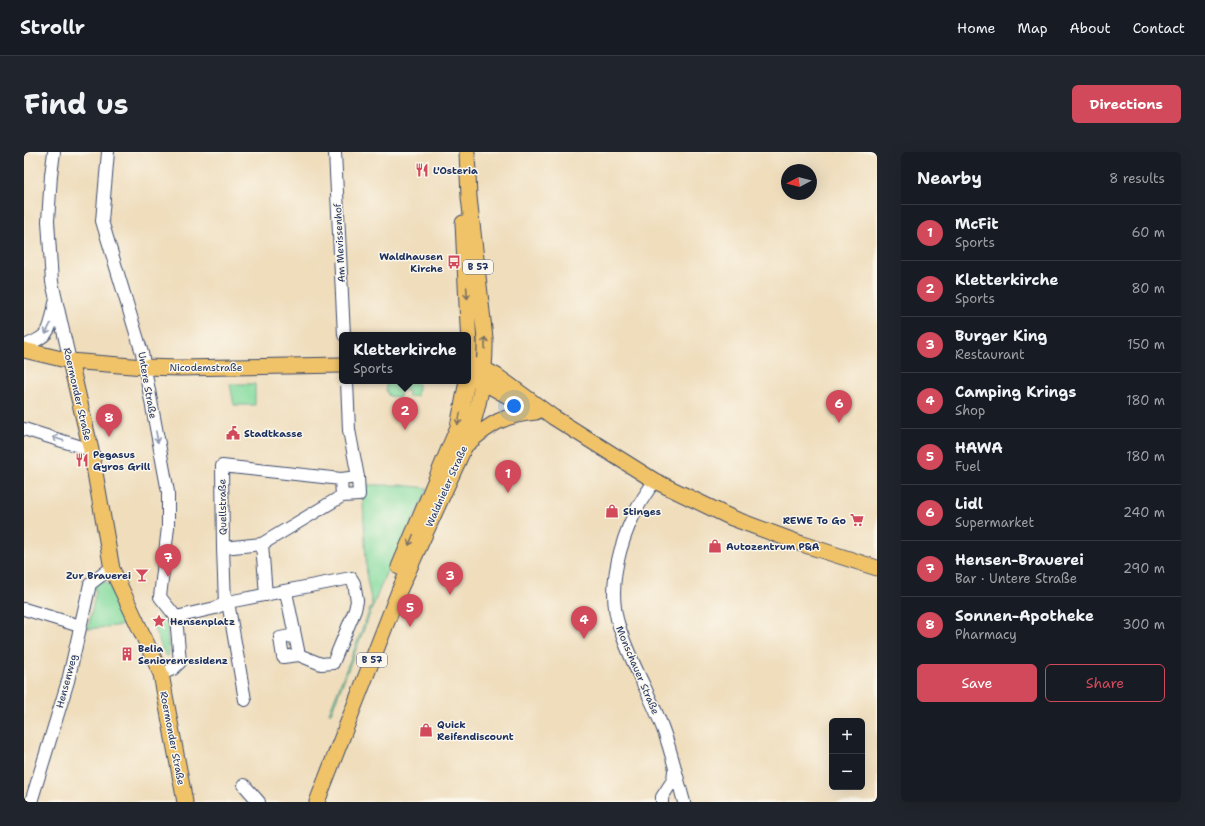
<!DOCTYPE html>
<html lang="en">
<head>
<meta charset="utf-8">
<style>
	:root { --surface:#171b24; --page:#20242c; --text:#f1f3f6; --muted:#9ea1a6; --line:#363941; --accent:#d1495b }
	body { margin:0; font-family:"Shantell Sans",sans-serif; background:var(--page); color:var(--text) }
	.controls { position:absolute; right:12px; bottom:12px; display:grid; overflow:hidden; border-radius:6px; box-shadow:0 4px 16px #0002 }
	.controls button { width:36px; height:36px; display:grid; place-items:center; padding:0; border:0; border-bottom:1px solid var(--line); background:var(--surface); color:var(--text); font:20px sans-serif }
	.compass { position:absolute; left:757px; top:12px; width:36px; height:36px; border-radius:50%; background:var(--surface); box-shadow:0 4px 16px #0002; rotate:263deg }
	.you { position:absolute; left:490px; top:254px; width:14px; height:14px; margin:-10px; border:3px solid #fff; border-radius:50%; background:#1a73e8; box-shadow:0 0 0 6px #1a73e833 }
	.badge { display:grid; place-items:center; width:26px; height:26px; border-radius:50%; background:var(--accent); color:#fff; font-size:13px; font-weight:700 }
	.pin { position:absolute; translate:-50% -33px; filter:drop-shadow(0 1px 2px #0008) }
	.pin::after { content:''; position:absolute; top:21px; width:14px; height:12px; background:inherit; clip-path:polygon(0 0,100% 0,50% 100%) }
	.popup { position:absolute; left:315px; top:180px; width:132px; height:52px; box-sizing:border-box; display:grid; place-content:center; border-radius:6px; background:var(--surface); filter:drop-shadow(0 1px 3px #0005); font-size:13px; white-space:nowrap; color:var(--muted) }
	.popup b { font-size:15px; color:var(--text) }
	.popup::after { content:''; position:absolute; left:50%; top:100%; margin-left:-8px; border:8px solid transparent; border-top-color:var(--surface) }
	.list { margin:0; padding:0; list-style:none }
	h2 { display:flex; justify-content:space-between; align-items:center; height:52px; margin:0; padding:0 16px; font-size:17px }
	h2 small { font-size:13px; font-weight:400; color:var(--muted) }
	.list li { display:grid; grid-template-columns:26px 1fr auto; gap:12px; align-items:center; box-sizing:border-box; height:56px; padding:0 16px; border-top:1px solid var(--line) }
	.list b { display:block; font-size:15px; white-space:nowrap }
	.list p { margin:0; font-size:13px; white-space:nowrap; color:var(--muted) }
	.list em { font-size:13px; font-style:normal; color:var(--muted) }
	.actions { display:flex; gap:8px; padding:12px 16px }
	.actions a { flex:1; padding:9px 0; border:1px solid var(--accent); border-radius:6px; text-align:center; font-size:14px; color:var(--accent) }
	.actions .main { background:var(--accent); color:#fff }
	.map { position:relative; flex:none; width:853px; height:650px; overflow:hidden; border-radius:6px }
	header { display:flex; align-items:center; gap:24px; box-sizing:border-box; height:56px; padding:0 20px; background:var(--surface); border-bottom:1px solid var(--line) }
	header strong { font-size:19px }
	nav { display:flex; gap:22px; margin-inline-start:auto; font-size:14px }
	.intro { display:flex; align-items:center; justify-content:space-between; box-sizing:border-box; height:96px; padding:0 24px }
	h1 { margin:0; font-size:28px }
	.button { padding:10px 18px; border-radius:6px; background:var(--accent); color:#fff; font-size:14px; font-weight:700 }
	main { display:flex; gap:24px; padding:0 24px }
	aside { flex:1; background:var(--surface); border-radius:6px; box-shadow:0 4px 16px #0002 }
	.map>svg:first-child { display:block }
	.green { fill:#85db9f; stroke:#50857e }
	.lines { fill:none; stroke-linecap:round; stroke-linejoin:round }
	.minor-casing { stroke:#3b496c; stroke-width:14 }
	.major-casing { stroke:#3b496c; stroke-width:17 }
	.minor { stroke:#fff; stroke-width:12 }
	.major { stroke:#f1c369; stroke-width:15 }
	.oneway { stroke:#7b7263 }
	.oneway2 { stroke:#8d97ae }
	.labels { text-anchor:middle; stroke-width:3; stroke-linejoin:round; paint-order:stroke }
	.shield { fill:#fbf7ec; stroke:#5e6b89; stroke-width:1 }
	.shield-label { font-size:9px; font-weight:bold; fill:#1b2f5e }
	.poi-label { font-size:10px; font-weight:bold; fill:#1b2f5e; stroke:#fbf7ec; text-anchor:start }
	.street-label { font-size:10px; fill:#1b2f5e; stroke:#fbf7ec }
</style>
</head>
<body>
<header>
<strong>Strollr</strong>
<nav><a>Home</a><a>Map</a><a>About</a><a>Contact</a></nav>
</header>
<div class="intro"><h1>Find us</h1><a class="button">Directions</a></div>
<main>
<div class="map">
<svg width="853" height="650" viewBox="0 0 853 650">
	<rect width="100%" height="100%" fill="#fbf7ec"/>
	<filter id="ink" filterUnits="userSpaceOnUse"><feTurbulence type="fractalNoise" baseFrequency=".025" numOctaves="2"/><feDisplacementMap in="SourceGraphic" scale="8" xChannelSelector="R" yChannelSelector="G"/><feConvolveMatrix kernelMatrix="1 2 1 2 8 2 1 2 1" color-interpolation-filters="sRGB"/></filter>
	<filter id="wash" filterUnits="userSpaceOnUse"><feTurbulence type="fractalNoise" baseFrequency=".012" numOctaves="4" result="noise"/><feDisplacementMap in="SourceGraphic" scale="16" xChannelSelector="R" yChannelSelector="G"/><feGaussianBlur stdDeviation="0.9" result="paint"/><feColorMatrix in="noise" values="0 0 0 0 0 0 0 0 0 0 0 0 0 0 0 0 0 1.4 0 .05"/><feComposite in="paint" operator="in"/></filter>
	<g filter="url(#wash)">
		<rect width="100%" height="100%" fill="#efddbc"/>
		<path class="green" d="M362,229H390V230L394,232L393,244L384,245V240L381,238L377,239L376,245L365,244L362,239Z
			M206,232H231V253H210Z
			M338,333H376L404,336L386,375L362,421L307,561H305L348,452L343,428Z
			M78,429L85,432L97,456L100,473L64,477L72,438H71V434Z
			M136,467L143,474L145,503L144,504L141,503L128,472Z"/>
	</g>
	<g filter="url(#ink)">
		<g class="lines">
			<g class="minor-casing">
				<path id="minor" d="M30,0L27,23L24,69L28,130L46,209
					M84,0L78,69L118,201L144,340V375L136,445L152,465L156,510L149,517L137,522
					M311,0L320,183
					M0,194C28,183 25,179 31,151
					M0,277L67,298
					M317,327L318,344L335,343L334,325L325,278L323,229
					M631,329C602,366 580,428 595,474C606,510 626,542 639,577C648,601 653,626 660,650
					M238,392L318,344
					M199,396L198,314L317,327L334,325
					M204,450L221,548
					M201,452L199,396L238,392L242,443
					M0,457L56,474
					M152,465L191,456L204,450L327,426L330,431L333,449L331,458L309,511L297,512L275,503L262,440
					M271,483L256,486L259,505L275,503
					M220,633L235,650
					M7,650L44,529L66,432L83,419L88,417
					M638,650V645L649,628L650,619"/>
			</g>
			<g class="major-casing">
				<path id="major" d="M439,71L445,194L444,220
					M0,198L46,209L120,215L156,216L318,213
					M46,209L67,298L88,417L137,522L161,650
					M444,211L460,217L473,224L529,265L631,329L708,366L778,392L853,416
					M451,226L500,253
					M443,292C467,271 480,263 512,260
					M375,415L434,275L443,229
					M293,650L375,439L441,294C454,260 462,223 461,186L445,45L443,0"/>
			</g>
			<use href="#minor" class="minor"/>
			<use href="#major" class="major"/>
		</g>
		<defs><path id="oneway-shaft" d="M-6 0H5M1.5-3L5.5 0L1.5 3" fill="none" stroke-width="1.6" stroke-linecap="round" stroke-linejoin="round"/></defs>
		<g class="oneway">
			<use href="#oneway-shaft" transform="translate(443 141) rotate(86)"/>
			<use href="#oneway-shaft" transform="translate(461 191) rotate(-91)"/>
			<use href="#oneway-shaft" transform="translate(435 267) rotate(101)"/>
			<use href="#oneway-shaft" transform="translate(387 388) rotate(113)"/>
		</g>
		<g class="oneway2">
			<use href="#oneway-shaft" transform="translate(24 177) rotate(116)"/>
			<use href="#oneway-shaft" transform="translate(133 285) rotate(79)"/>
			<use href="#oneway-shaft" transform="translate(34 287) rotate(-162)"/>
		</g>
	</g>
	<defs>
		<g id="restaurant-bare" transform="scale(1.08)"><path d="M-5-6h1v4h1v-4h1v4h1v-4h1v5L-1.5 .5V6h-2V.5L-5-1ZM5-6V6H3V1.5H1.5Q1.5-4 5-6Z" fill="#d1495b" stroke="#fbf7ec" stroke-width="2.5" paint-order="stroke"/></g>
		<g id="bus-bare" transform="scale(1.08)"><path d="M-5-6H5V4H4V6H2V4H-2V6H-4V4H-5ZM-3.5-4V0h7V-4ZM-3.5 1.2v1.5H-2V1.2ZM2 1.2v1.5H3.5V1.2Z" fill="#d1495b" stroke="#fbf7ec" stroke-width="2.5" paint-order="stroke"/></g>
		<g id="civic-bare" transform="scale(1.08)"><path d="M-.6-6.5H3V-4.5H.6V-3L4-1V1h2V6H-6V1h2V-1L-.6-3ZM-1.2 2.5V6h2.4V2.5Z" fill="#d1495b" stroke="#fbf7ec" stroke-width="2.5" paint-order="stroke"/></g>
		<g id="shop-bare" transform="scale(1.08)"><path d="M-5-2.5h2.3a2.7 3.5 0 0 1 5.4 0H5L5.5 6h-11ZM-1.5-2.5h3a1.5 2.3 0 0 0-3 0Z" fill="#d1495b" stroke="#fbf7ec" stroke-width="2.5" paint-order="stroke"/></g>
		<g id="supermarket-bare" transform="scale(1.08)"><path d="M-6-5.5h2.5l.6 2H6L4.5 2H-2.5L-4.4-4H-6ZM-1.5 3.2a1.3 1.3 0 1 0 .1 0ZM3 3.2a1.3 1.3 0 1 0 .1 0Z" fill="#d1495b" stroke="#fbf7ec" stroke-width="2.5" paint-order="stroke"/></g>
		<g id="bar-bare" transform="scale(1.08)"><path d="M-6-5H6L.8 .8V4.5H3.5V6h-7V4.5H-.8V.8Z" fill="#d1495b" stroke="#fbf7ec" stroke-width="2.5" paint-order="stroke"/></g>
		<g id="sight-bare" transform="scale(1.08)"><path d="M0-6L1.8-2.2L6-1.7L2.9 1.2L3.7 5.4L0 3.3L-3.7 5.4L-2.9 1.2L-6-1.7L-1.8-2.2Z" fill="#d1495b" stroke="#fbf7ec" stroke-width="2.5" paint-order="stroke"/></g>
		<g id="building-bare" transform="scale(1.08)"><path d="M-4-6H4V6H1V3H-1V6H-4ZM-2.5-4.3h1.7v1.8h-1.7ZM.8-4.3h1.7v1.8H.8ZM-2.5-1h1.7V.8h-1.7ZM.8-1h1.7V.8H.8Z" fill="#d1495b" stroke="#fbf7ec" stroke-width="2.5" paint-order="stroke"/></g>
	</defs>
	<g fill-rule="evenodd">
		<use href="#restaurant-bare" x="398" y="18"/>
		<use href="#bus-bare" x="430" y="110"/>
		<use href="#civic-bare" x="209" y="281"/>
		<use href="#restaurant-bare" x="58" y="308"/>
		<use href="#shop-bare" x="588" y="359"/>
		<use href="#supermarket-bare" x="833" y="368"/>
		<use href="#shop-bare" x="691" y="394"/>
		<use href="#bar-bare" x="118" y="423"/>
		<use href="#sight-bare" x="135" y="469"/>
		<use href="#building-bare" x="103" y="502"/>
		<use href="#shop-bare" x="402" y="578"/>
	</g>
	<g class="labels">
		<g class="shield">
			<rect x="439" y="108" width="30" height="14" rx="3"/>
			<rect x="333" y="501" width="30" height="14" rx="3"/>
		</g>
		<g class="shield-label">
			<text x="454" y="118">B 57</text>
			<text x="348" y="511">B 57</text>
		</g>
		<g class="poi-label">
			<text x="409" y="22">L'Osteria</text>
			<text x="419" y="108" text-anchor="end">Waldhausen<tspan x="419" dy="12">Kirche</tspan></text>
			<text x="220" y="285">Stadtkasse</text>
			<text x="69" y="306">Pegasus<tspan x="69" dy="12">Gyros Grill</tspan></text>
			<text x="599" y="363">Stinges</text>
			<text x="822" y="372" text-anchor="end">REWE To Go</text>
			<text x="702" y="398">Autozentrum P&amp;A</text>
			<text x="107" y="427" text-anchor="end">Zur Brauerei</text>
			<text x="146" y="473">Hensenplatz</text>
			<text x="114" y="500">Belia<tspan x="114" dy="12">Seniorenresidenz</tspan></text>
			<text x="413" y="576">Quick<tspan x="413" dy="12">Reifendiscount</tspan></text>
		</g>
		<g class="street-label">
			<text transform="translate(315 91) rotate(-93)" y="4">Am Mevissenhof</text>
			<text x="182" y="219">Nicodemstraße</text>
			<text transform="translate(124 233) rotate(80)" y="4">Untere Straße</text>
			<text transform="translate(54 242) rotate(77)" y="4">Roermonder Straße</text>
			<text transform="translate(422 334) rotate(-66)" y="4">Waldnieler Straße</text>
			<text transform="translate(198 355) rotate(-91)" y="4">Quellstraße</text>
			<text transform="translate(614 518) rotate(67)" y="4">Monschauer Straße</text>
			<text transform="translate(42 529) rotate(-75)" y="4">Hensenweg</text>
			<text transform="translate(149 586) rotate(79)" y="4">Roermonder Straße</text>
		</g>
	</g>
</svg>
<div class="controls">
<button>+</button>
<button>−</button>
</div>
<svg class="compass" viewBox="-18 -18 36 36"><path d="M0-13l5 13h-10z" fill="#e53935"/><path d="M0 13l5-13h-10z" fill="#9ea1a6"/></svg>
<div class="you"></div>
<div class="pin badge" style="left:484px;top:341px">1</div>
<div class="pin badge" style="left:381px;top:278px">2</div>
<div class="popup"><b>Kletterkirche</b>Sports</div>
<div class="pin badge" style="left:426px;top:443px">3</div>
<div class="pin badge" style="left:560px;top:487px">4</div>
<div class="pin badge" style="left:386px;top:475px">5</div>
<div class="pin badge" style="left:815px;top:271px">6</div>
<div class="pin badge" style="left:144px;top:425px">7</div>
<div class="pin badge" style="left:85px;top:285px">8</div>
</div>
<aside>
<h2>Nearby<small>8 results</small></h2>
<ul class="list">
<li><span class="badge">1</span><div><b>McFit</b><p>Sports</p></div><em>60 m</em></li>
<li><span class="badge">2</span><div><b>Kletterkirche</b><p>Sports</p></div><em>80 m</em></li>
<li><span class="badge">3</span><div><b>Burger King</b><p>Restaurant</p></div><em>150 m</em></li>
<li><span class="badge">4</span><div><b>Camping Krings</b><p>Shop</p></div><em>180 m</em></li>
<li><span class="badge">5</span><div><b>HAWA</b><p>Fuel</p></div><em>180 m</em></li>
<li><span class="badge">6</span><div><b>Lidl</b><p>Supermarket</p></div><em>240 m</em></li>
<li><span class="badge">7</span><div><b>Hensen-Brauerei</b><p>Bar · Untere Straße</p></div><em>290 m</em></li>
<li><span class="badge">8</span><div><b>Sonnen-Apotheke</b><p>Pharmacy</p></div><em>300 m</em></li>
</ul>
<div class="actions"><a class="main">Save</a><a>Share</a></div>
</aside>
</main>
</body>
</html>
